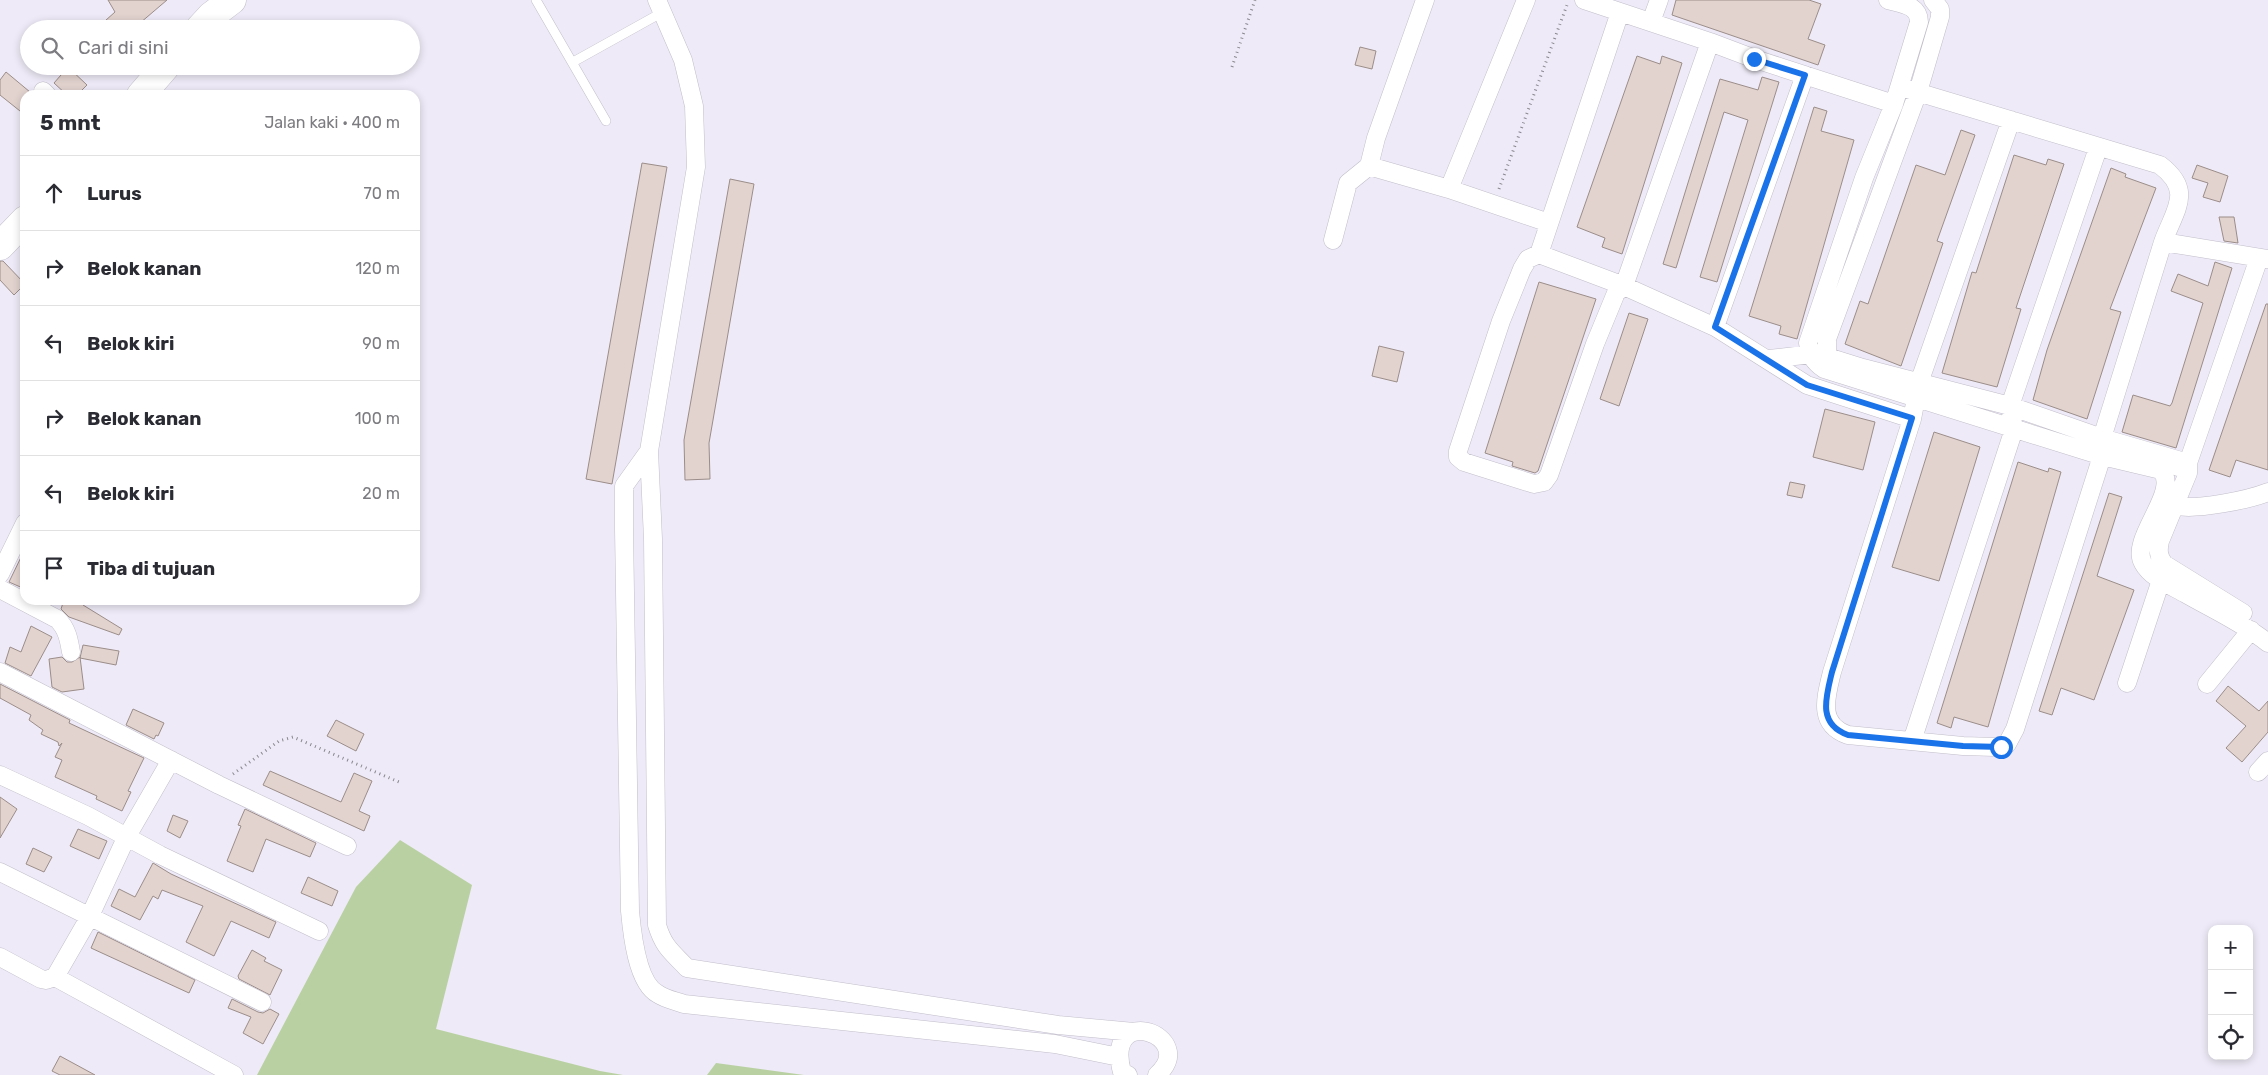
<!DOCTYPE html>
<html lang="id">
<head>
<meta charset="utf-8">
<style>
	:root { --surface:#fff; --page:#f7f7f7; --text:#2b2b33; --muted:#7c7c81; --line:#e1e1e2 }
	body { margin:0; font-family:Rubik,sans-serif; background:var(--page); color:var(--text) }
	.controls { position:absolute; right:15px; bottom:15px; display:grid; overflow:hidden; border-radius:10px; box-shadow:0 2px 8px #0003 }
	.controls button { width:45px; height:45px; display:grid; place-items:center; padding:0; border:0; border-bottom:1px solid var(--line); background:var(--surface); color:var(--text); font:25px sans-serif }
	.stop { position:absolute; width:15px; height:15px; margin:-11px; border:4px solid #1a73e8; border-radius:50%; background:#fff }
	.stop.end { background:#1a73e8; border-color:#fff; box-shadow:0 1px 5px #0008 }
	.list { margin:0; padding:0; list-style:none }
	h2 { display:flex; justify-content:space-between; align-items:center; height:65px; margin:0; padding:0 20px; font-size:21px }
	h2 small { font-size:16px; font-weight:400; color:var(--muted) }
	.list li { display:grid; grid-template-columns:32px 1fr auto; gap:15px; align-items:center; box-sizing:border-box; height:75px; padding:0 20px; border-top:1px solid var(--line) }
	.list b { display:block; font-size:19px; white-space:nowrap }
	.list em { font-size:16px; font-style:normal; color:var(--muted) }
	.icon { flex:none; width:28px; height:28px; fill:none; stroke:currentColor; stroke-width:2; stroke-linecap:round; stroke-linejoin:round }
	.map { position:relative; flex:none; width:2268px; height:1075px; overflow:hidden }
	.search { position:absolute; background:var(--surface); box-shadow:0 2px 8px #0003; left:20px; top:20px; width:400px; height:55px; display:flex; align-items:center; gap:12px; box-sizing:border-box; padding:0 18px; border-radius:28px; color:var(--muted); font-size:19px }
	.panel { position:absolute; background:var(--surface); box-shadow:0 2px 8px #0003; left:20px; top:90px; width:400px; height:515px; border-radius:15px }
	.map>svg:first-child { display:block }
	.green { fill:#b9d1a2 }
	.building { fill:#e2d3cf; stroke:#9b8d89 }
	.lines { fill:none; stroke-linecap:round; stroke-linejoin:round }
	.lane-casing { stroke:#c2beca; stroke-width:10 }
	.street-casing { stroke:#c2beca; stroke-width:19 }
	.primary-casing { stroke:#c2beca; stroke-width:29 }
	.path { stroke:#8a8790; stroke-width:3; stroke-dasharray:1 4; stroke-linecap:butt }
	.lane { stroke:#fff; stroke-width:9 }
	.street { stroke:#fff; stroke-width:18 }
	.primary { stroke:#fff; stroke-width:28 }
	.route { stroke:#1a73e8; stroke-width:6 }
</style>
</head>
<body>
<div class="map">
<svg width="2268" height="1075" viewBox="0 0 2268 1075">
	<rect width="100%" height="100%" fill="#eeeaf7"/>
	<path class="green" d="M400,840L472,885L436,1029L600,1071L623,1075H257L356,887Z
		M716,1063L804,1075H707Z"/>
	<path class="building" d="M108,0H167L133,29H96L115,12Z
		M1676,0H1809L1821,4L1808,39L1825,45L1818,65L1672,15Z
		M1360,47L1376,51L1372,69L1355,65Z
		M1637,56L1660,64L1662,56L1682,63L1622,254L1602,247L1605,238L1577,227Z
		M68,67L87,85L77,95H67L54,83Z
		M6,72L30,92L25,95V115L0,95V80Z
		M1762,77L1779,82L1717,282L1700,277L1748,120L1724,112L1676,268L1663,264L1720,79L1758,90Z
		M1814,107L1827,111L1821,131L1854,140L1797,339L1779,334L1781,326L1749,316Z
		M1961,130L1975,135L1937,241L1943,243L1901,366L1845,344L1860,301L1868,304L1916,165L1945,175Z
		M2014,155L2046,165L2048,159L2064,164L2016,308L2021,309L1997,387L1942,373L1972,272L1976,273Z
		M642,163L667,167L612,484L586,479Z
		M2197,165L2228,176L2220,202L2203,197L2208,183L2192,178Z
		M2111,168L2126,174L2125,177L2156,188L2110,309L2121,312L2087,419L2033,400L2047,350Z
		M730,179L754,184L709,443L710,479L685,480L684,440Z
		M2219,217H2234L2238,243L2224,241Z
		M0,261H3L25,284L14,295L0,280Z
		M2215,262L2232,268L2176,448L2122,432L2133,395L2170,406L2172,403L2203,303L2171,291L2178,274L2208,286Z
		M1539,282L1596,299L1538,471L1535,473L1512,466L1513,462L1485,453Z
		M2266,304H2268V470L2236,460L2230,477L2209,470Z
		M1629,313L1648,319L1619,406L1600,399Z
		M1379,346L1404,352L1397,382L1372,376Z
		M1825,409L1875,422L1863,470L1813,457Z
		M1934,432L1980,447L1939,581L1892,567Z
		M2018,462L2048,472L2049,468L2061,472L1988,727L1954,717L1951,728L1937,723Z
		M1790,482L1805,485L1802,498L1787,495Z
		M2109,493L2122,497L2097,576L2134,590L2094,700L2061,688L2052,715L2039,711Z
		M25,549V589L9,582Z
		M64,600H84L83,605L122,629L119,635L69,617L61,609Z
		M31,626L52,637L31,676L5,663L10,647L21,652Z
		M83,645L119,651L116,665L80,658Z
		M62,657L67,662H72L80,657L84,689L62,692L52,687L49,659Z
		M0,684L70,720L69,723L144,758L128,791L131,792L122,811L96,799L97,796L55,777L62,760L55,757L62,743L59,746L58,742L41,734L43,730L29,720L31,715L0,698Z
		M2228,686L2259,711L2268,701V732L2242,762L2226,748L2246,726L2216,701Z
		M133,709L164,723L158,736L156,735L154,739L126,725Z
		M336,720L364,734L356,751L327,736Z
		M270,771L341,802L354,773L372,781L359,811L370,816L364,831L263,785Z
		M0,797L17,809L0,838Z
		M245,809L316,843L310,857L266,839L253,872L227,861L241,826L238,825Z
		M173,815L188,821L180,838L167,831Z
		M78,829L107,841L99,859L70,846Z
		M33,848L52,857L44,872L26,864Z
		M153,863L171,874L276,922L269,938L231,921L214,956L186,942L203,906L162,890L158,899L153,896L140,920L111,906L119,889L135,897Z
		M308,877L338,891L332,906L301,893Z
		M98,932L195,980L189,993L91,948Z
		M252,950L266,958L264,961L282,970L270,995L239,979L238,976Z
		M232,999L258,1012L263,1013L270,1009L279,1014L263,1044L243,1033L251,1017L228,1008Z
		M60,1056L95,1075H60L52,1071Z"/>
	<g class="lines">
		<g class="lane-casing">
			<path id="lane" d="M536,0L606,121
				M573,62L663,12"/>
		</g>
		<g class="street-casing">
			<path id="street" d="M657,0L683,60L694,106L696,167L649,451L653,539L657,925C664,948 672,952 687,968L1058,1025L1134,1032
				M1425,0L1376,138L1369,166L1449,189L1549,223
				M1584,0L1710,42
				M1888,0C1902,4 1919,5 1919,22L1894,104L1864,178L1808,343C1810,356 1814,362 1824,369L2102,456L2161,470C2181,491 2129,539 2143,563C2151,578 2172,586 2186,594C2214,610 2243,623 2268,643
				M1933,0L1940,9V17L1918,92L1827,339V353L1831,358L1863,368L2010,406L2102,438L2188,463V473L2160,541C2158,550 2158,556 2164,564L2243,613
				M1651,22L1659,0
				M1907,89L2160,165C2194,191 2175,209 2163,242L2268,259
				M43,91L47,95
				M1894,104L1755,59L1710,42L1624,286L1616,293L1595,344L1549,475L1544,482L1534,484L1464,462L1458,457V451L1501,321L1522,269L1528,259L1539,254L1624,286L1715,327L1807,385L1912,419L1919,383L2011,120
				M1449,189L1526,0
				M1333,240L1348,183L1369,166
				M1539,254L1620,12
				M1715,327L1805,75
				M1769,359L1821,353
				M1912,419L1832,672C1826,697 1817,724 1848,735L1963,746L1995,747L2007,744L2015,729L2102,456V438L2163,242
				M649,451L624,486V529L630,911C632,933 637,983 658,994C665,999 676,1001 684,1004L1055,1044L1119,1057
				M2178,467L2188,463L2259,258
				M2167,501C2170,503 2173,505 2177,506C2197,510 2248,500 2268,492
				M0,574L25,523
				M0,589L57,619C67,628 69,640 71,652
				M0,672L219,785L347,846
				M2127,683L2161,580
				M2207,684L2251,630
				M1912,741L2014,429L2010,406L2098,148
				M2258,772L2268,761
				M0,775L88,816L160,855L319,931
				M0,872L262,1002
				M0,957L41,979L46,980L55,977L89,918L126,838L171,760
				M55,977L234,1075
				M1128,1075L1122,1072C1103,1001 1200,1036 1157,1075"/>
		</g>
		<g class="primary-casing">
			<path id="primary" d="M199,29L211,16L232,0
				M141,95L166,66
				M0,246L25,220"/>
		</g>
		<path class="path" d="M1232,67L1255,0
			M1499,189L1567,5
			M233,774L279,741L293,737L399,782"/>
		<use href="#lane" class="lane"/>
		<use href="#street" class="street"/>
		<use href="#primary" class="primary"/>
	</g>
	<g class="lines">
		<path class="route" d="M1754,59L1805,75L1715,327L1807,385L1912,418L1832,672C1826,697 1817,724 1848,735L1963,746L2001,747"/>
	</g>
</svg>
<div class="controls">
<button>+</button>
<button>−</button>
<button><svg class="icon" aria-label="locate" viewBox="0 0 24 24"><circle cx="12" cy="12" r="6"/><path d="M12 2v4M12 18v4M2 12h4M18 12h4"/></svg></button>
</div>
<div class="stop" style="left:2001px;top:747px"></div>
<div class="stop end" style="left:1754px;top:59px"></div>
<div class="search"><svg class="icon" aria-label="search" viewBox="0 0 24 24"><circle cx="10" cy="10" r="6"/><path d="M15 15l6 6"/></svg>Cari di sini</div>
<section class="panel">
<h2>5 mnt<small>Jalan kaki · 400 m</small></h2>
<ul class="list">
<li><svg class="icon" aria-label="ahead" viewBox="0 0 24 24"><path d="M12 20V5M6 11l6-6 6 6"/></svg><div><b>Lurus</b></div><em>70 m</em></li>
<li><svg class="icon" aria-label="right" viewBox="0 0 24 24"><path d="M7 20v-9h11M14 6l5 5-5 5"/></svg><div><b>Belok kanan</b></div><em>120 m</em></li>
<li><svg class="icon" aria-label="left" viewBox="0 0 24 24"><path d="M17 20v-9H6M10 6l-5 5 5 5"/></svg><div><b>Belok kiri</b></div><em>90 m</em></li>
<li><svg class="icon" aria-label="right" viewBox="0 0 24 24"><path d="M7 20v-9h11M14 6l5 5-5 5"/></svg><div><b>Belok kanan</b></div><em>100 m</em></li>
<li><svg class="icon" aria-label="left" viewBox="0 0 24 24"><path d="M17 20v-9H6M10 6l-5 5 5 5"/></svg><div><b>Belok kiri</b></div><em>20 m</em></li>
<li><svg class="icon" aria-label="arrive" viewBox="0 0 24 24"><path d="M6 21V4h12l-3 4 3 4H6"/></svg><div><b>Tiba di tujuan</b></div></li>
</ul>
</section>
</div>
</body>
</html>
